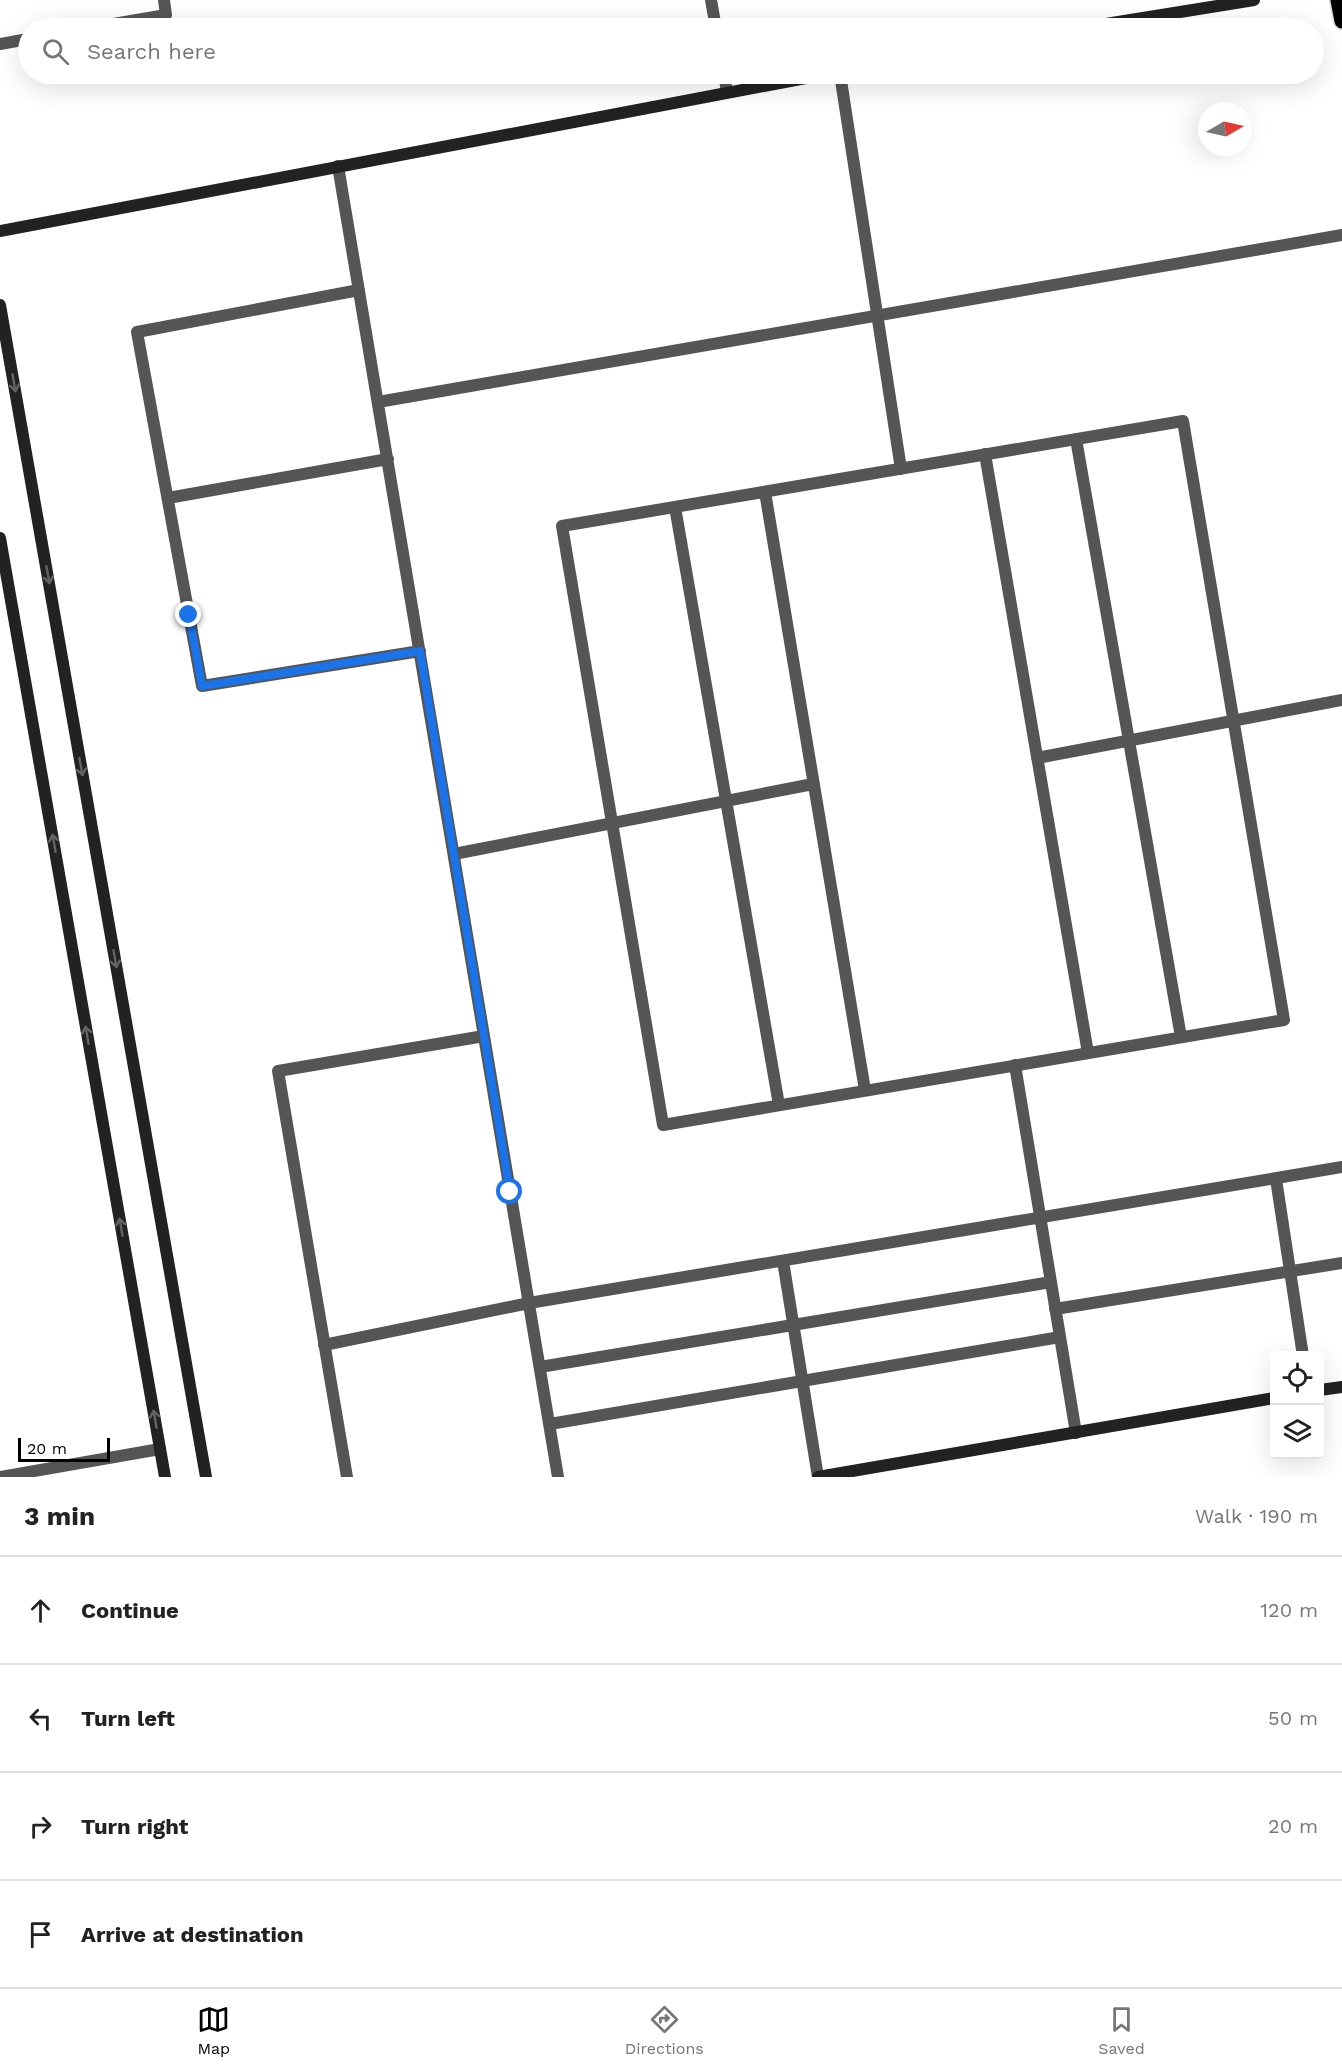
<!DOCTYPE html>
<html lang="en">
<head>
<meta charset="utf-8">
<style>
	:root { --surface:#fff; --page:#f2f2f2; --text:#222; --muted:#767676; --line:#e0e0e0; --accent:#000 }
	body { margin:0; font-family:"Work Sans",sans-serif; background:var(--page); color:var(--text) }
	.controls { position:absolute; right:18px; bottom:18px; display:grid; overflow:hidden; border-radius:6px; box-shadow:0 6px 24px #0002 }
	.controls button { width:54px; height:54px; display:grid; place-items:center; padding:0; border:0; border-bottom:2px solid var(--line); background:var(--surface); color:var(--text); font:30px sans-serif }
	.compass { position:absolute; left:1198px; top:102px; width:54px; height:54px; border-radius:50%; background:var(--surface); box-shadow:0 6px 24px #0002; rotate:81deg }
	.scale { position:absolute; left:18px; bottom:15px; width:92px; box-sizing:border-box; padding-left:6px; border:3px solid #000; border-top:0; font-size:16px; line-height:21px; white-space:nowrap; color:#000; -webkit-text-stroke:4px #fff; paint-order:stroke }
	.stop { position:absolute; width:18px; height:18px; margin:-14px; border:4px solid #1a73e8; border-radius:50%; background:#fff }
	.stop.end { background:#1a73e8; border-color:#fff; box-shadow:0 2px 6px #0008 }
	.list { margin:0; padding:0; list-style:none }
	h2 { display:flex; justify-content:space-between; align-items:center; height:78px; margin:0; padding:0 24px; font-size:26px }
	h2 small { font-size:20px; font-weight:400; color:var(--muted) }
	.list li { display:grid; grid-template-columns:39px 1fr auto; gap:18px; align-items:center; box-sizing:border-box; height:108px; padding:0 24px; border-top:2px solid var(--line) }
	.list b { display:block; font-size:22px; white-space:nowrap }
	.list em { font-size:20px; font-style:normal; color:var(--muted) }
	.icon { flex:none; width:33px; height:33px; fill:none; stroke:currentColor; stroke-width:2; stroke-linecap:round; stroke-linejoin:round }
	.map { position:relative; flex:none; width:1342px; height:1477px; overflow:hidden }
	.search { position:absolute; background:var(--surface); box-shadow:0 6px 24px #0002; left:18px; right:18px; top:18px; height:66px; display:flex; align-items:center; gap:15px; box-sizing:border-box; padding:0 21px; border-radius:33px; color:var(--muted); font-size:22px }
	.sheet { height:510px; background:var(--surface) }
	nav { display:flex; justify-content:space-around; align-items:center; box-sizing:border-box; height:84px; border-top:2px solid var(--line); background:var(--surface); font-size:16px; color:var(--muted) }
	nav a { display:grid; justify-items:center; gap:3px }
	nav .on { color:var(--accent) }
	.map>svg:first-child { display:block }
	.lines { fill:none; stroke-linecap:round; stroke-linejoin:round }
	.primary-casing { stroke:#dbdbdb; stroke-width:18 }
	.lane { stroke:#555; stroke-width:12 }
	.secondary { stroke:#222; stroke-width:12 }
	.primary { stroke:#000; stroke-width:15 }
	.oneway { stroke:#646464 }
	.route { stroke:#1a73e8; stroke-width:8 }
</style>
</head>
<body>
<div class="map">
<svg width="1342" height="1477" viewBox="0 0 1342 1477">
	<rect width="100%" height="100%" fill="#fff"/>
	<g class="lines">
		<g class="primary-casing">
			<path id="primary" d="M1338,0L1342,21"/>
		</g>
		<path class="lane" d="M711,0L716,28
			M90,28L166,15L164,0
			M0,44L28,39
			M724,74L727,92
			M840,74L901,469
			M338,166L558,1477
			M359,290L137,332L202,686L420,651
			M378,402L1342,235
			M1183,421L1284,1020L663,1125L562,526Z
			M1076,439L1181,1037
			M985,454L1088,1053
			M765,492L865,1090
			M168,498L388,459
			M675,507L779,1105
			M1037,758L1342,700
			M454,854L813,784
			M1015,1065L1076,1433
			M1276,1179L1303,1356
			M783,1261L818,1477
			M1055,1309L1342,1263
			M324,1345L529,1303L1342,1167
			M540,1367L1051,1282
			M550,1424L1060,1337
			M0,1477L160,1449
			M347,1477L278,1071L484,1036"/>
		<path class="secondary" d="M1081,28L1254,0
			M0,231L827,74
			M0,305L206,1477
			M0,538L165,1477
			M1320,1390L1342,1387
			M818,1477L1274,1398"/>
		<use href="#primary" class="primary"/>
	</g>
	<defs><path id="oneway-shaft" d="M-6 0H5M1.5-3L5.5 0L1.5 3" fill="none" stroke-width="1.6" stroke-linecap="round" stroke-linejoin="round" transform="scale(1.5)"/></defs>
	<g class="oneway">
		<use href="#oneway-shaft" transform="translate(14 383) rotate(80)"/>
		<use href="#oneway-shaft" transform="translate(48 575) rotate(80)"/>
		<use href="#oneway-shaft" transform="translate(81 767) rotate(80)"/>
		<use href="#oneway-shaft" transform="translate(54 843) rotate(-100)"/>
		<use href="#oneway-shaft" transform="translate(115 959) rotate(80)"/>
		<use href="#oneway-shaft" transform="translate(87 1035) rotate(-100)"/>
		<use href="#oneway-shaft" transform="translate(121 1227) rotate(-100)"/>
		<use href="#oneway-shaft" transform="translate(155 1419) rotate(-100)"/>
	</g>
	<g class="lines">
		<path class="route" d="M189,615L202,686L420,651L510,1192"/>
	</g>
</svg>
<div class="controls">
<button><svg class="icon" aria-label="locate" viewBox="0 0 24 24"><circle cx="12" cy="12" r="6"/><path d="M12 2v4M12 18v4M2 12h4M18 12h4"/></svg></button>
<button><svg class="icon" aria-label="layers" viewBox="0 0 24 24"><path d="M12 4l9 5-9 5-9-5zM3 14l9 5 9-5"/></svg></button>
</div>
<svg class="compass" viewBox="-18 -18 36 36"><path d="M0-13l5 13h-10z" fill="#e53935"/><path d="M0 13l5-13h-10z" fill="#767676"/></svg>
<div class="scale">20 m</div>
<div class="stop" style="left:510px;top:1192px"></div>
<div class="stop end" style="left:189px;top:615px"></div>
<div class="search"><svg class="icon" aria-label="search" viewBox="0 0 24 24"><circle cx="10" cy="10" r="6"/><path d="M15 15l6 6"/></svg>Search here</div>
</div>
<section class="sheet">
<h2>3 min<small>Walk · 190 m</small></h2>
<ul class="list">
<li><svg class="icon" aria-label="ahead" viewBox="0 0 24 24"><path d="M12 20V5M6 11l6-6 6 6"/></svg><div><b>Continue</b></div><em>120 m</em></li>
<li><svg class="icon" aria-label="left" viewBox="0 0 24 24"><path d="M17 20v-9H6M10 6l-5 5 5 5"/></svg><div><b>Turn left</b></div><em>50 m</em></li>
<li><svg class="icon" aria-label="right" viewBox="0 0 24 24"><path d="M7 20v-9h11M14 6l5 5-5 5"/></svg><div><b>Turn right</b></div><em>20 m</em></li>
<li><svg class="icon" aria-label="arrive" viewBox="0 0 24 24"><path d="M6 21V4h12l-3 4 3 4H6"/></svg><div><b>Arrive at destination</b></div></li>
</ul>
</section>
<nav>
<a class="on"><svg class="icon" aria-label="map" viewBox="0 0 24 24"><path d="M3 6l6-2 6 2 6-2v14l-6 2-6-2-6 2zM9 4v14M15 6v14"/></svg>Map</a>
<a><svg class="icon" aria-label="directions" viewBox="0 0 24 24"><path d="M12 3l9 9-9 9-9-9zM9 14v-3h6M13 9l2 2-2 2"/></svg>Directions</a>
<a><svg class="icon" aria-label="saved" viewBox="0 0 24 24"><path d="M7 4h10v16l-5-4-5 4z"/></svg>Saved</a>
</nav>
</body>
</html>
